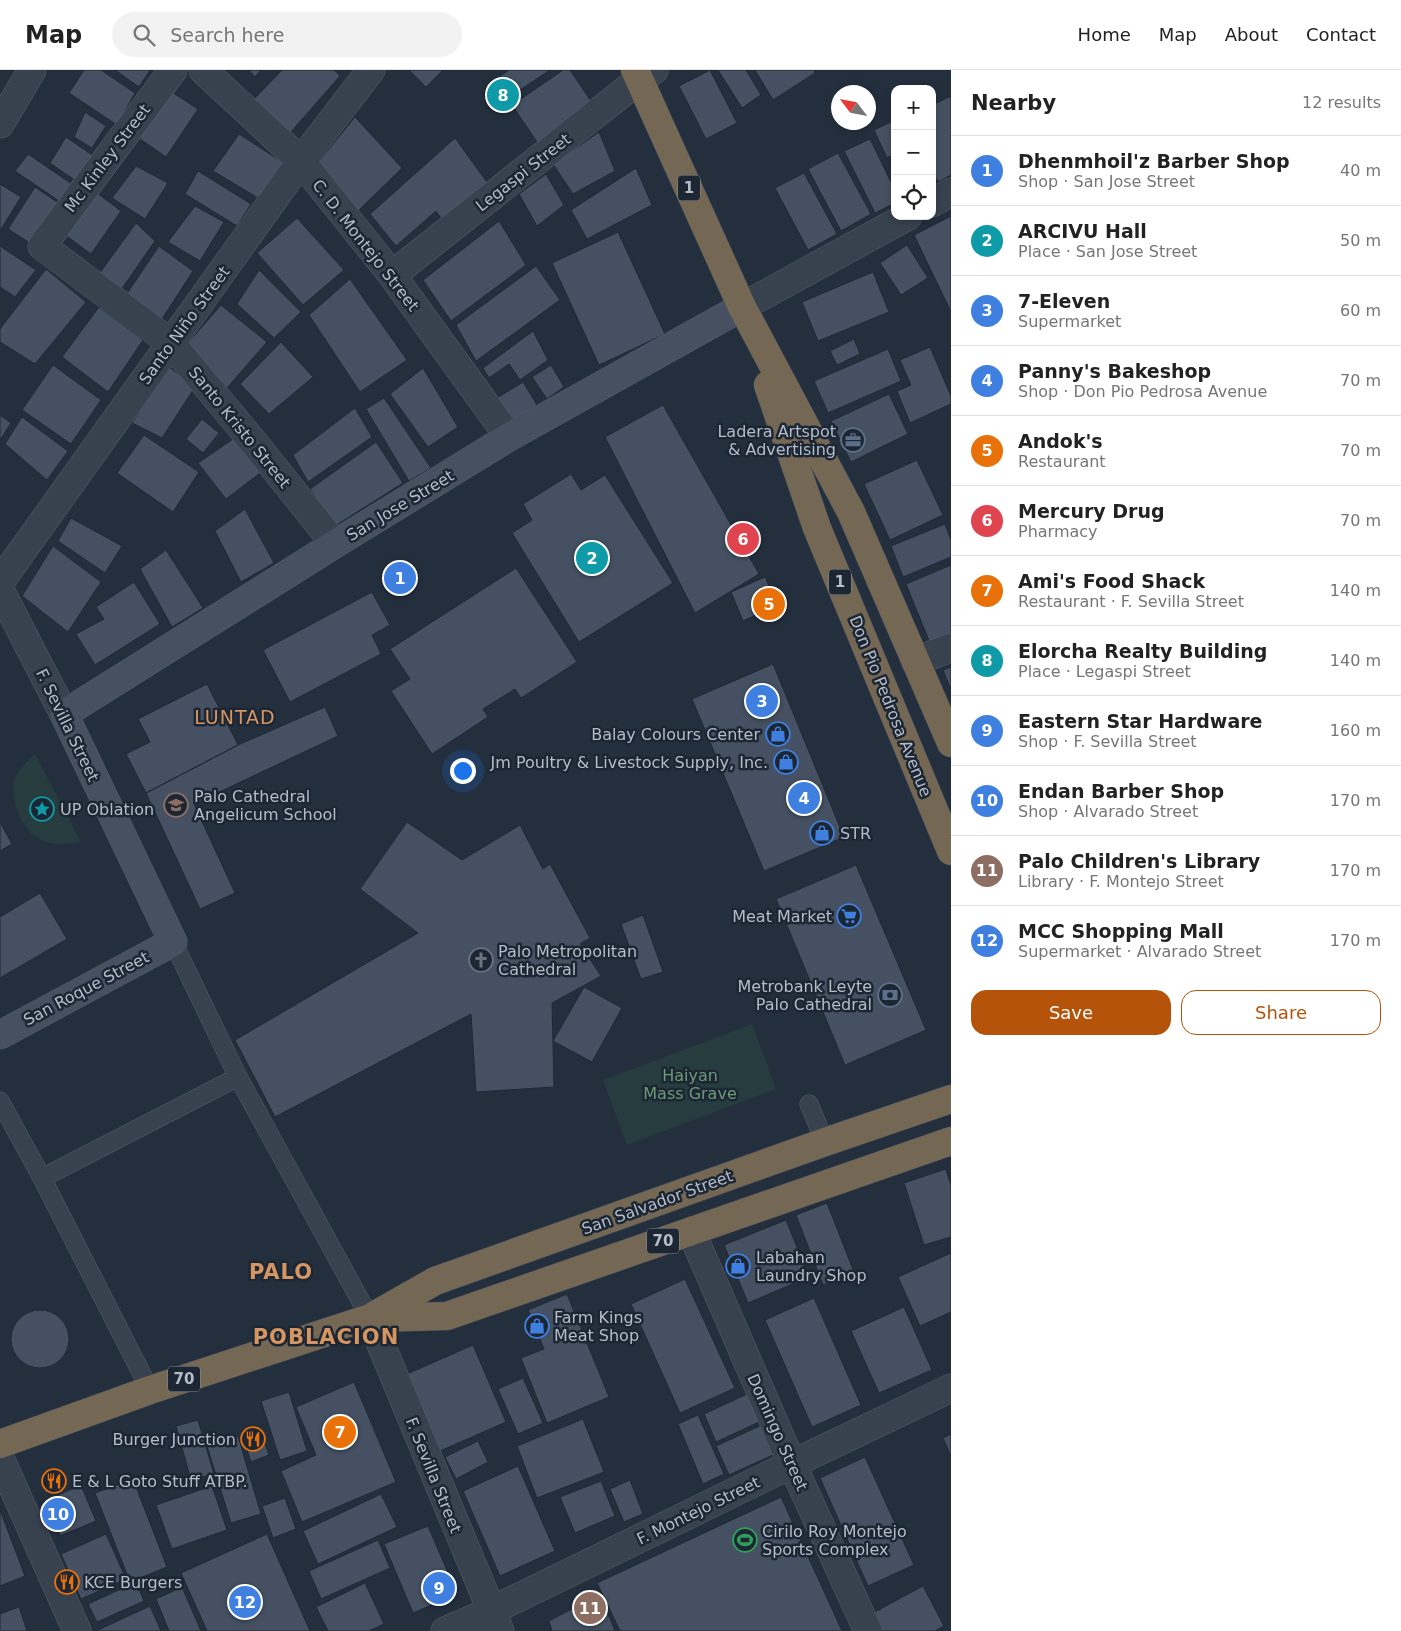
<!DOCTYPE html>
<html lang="en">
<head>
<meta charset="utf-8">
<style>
	:root { --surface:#fff; --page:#f2f2f2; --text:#222; --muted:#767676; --line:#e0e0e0; --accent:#b45309 }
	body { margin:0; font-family:"DejaVu Sans",sans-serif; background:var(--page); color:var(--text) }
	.controls { position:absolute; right:15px; top:15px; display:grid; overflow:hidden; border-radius:10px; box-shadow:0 2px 8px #0003 }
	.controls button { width:45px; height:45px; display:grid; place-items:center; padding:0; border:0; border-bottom:1px solid var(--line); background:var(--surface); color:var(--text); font:25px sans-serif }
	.compass { position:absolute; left:831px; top:15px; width:45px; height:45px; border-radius:50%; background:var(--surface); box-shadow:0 2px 8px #0003; rotate:302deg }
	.you { position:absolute; left:462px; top:700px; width:18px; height:18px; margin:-12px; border:4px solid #fff; border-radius:50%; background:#1a73e8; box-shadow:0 0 0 8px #1a73e833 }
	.badge { display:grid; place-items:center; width:32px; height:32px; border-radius:50%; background:var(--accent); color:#fff; font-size:16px; font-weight:700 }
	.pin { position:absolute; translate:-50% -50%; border:2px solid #fff; box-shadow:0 1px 5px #0006 }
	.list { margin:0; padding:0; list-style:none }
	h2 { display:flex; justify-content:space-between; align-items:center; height:65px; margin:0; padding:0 20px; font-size:21px }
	h2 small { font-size:16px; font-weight:400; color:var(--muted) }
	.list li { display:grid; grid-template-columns:32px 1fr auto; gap:15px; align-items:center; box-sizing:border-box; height:70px; padding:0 20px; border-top:1px solid var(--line) }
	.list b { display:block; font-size:19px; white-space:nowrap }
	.list p { margin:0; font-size:16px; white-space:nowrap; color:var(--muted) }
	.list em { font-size:16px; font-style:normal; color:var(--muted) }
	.actions { display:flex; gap:10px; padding:15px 20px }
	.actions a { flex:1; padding:11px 0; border:1px solid var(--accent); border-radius:15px; text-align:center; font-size:18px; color:var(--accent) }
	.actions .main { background:var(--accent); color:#fff }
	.icon { flex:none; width:28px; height:28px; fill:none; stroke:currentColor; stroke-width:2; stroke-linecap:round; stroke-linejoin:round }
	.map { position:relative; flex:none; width:951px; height:1561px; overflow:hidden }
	header { display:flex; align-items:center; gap:30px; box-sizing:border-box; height:70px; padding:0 25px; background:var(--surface); border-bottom:1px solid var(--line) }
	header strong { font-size:24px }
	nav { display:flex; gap:28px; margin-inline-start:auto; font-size:18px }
	.search { width:350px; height:45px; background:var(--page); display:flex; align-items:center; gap:12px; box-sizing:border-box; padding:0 18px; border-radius:28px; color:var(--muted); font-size:19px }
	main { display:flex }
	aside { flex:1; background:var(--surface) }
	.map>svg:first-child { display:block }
	.green { fill:#263c3f }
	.building { fill:#455162; stroke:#1f2835 }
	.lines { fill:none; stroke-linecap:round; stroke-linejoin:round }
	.lane-casing { stroke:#565f6c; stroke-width:19 }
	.street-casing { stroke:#565f6c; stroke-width:29 }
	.secondary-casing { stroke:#565f6c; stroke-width:29 }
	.highway-casing { stroke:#434c59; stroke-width:29 }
	.lane { stroke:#38414e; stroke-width:18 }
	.street { stroke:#38414e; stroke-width:28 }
	.secondary { stroke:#465061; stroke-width:28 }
	.highway { stroke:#746855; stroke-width:28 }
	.labels { text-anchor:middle; stroke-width:5; stroke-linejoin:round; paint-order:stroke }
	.shield { fill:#1d2633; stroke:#878f9c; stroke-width:1 }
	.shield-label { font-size:15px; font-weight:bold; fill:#b4bcc9 }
	.street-label { font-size:16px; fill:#b4bcc9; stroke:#1d2633 }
	.poi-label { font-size:16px; fill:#b4bcc9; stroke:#1d2633; text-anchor:start }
	.park-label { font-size:16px; fill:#6b9a76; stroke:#1d2633 }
	.quarter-label { font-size:19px; letter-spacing:1px; fill:#d59563; stroke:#1d2633 }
	.district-label { font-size:21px; font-weight:bold; letter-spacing:1px; fill:#d59563; stroke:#1d2633 }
</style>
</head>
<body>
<header>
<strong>Map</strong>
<div class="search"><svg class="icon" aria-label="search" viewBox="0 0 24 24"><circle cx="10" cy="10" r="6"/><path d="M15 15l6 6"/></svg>Search here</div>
<nav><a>Home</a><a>Map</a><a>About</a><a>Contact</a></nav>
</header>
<main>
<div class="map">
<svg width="951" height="1561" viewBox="0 0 951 1561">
	<rect width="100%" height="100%" fill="#242f3e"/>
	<path class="green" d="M35,684L81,772C51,777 30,773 18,742C15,733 12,722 14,712C17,700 27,692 35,684Z
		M752,954L776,1019L627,1075L603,1010Z"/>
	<path class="building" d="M84,0H101L135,23L117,55L69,23Z
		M115,0H150L139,17Z
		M249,0H261L255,7Z
		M282,0H334L340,6L290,63L254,29Z
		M409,0H443L426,17Z
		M509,0H550L499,34L486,15Z
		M563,0H570L595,37L539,75L512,35Z
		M710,0L737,53L706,69L679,16Z
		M718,0H746L761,25L742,38Z
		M755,0H814L815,3L773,30Z
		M164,17L198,39L166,87L133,64Z
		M951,26V105L938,112L932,100V35Z
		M85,42L106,56L92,78L74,67Z
		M355,47L402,98L355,144L315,96Z
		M895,50V84L887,88L874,60Z
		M599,62L615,101L573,124L553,94Z
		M239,64L287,95L263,131L213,101Z
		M66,67L95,87L76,111L50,93Z
		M455,68L492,119L446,156L436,141L396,176L370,144Z
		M870,69L895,120V133L875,143L844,81Z
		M838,83L871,144L841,161L808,99Z
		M28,84L72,114L59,131L15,101Z
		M136,96L168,113L145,149L112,128Z
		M636,98L652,135L587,169L571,140Z
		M198,101L251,134L237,156L185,124Z
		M804,103L837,164L808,180L775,118Z
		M546,104L564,135L537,156L519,124Z
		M0,114L21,127L0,161Z
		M35,117L60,134L33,175L8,159Z
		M93,120L121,141L91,184L64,164Z
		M195,136L224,152L200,191L168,172Z
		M951,146V240H950L914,165Z
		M297,148L344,200L303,235L257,183Z
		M499,151L526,195L451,251L423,210Z
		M136,153L155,171L121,220L99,204Z
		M618,162L665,264L599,295L552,193Z
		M907,175L928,208L901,225L880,193Z
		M0,176L36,200L15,227L0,217Z
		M159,176L193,201L160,252L126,225Z
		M536,196L560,230L476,291L456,255Z
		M46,199L86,232L35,294L0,272V259Z
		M259,200L301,242L274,268L237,234Z
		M873,202L889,242L818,271L802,232Z
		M350,209L407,290L360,322L309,245Z
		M221,235L267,272L227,318L187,274Z
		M99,237L143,270L108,322L62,287Z
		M533,261L548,290L520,310L509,294L489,308L483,298Z
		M854,269L860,284L837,295L830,281Z
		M281,272L313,307L269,344L240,314Z
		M930,277L951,326V334L910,353L897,321L911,315L900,290Z
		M888,279L901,311L828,343L814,311Z
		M53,295L101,330L71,374L22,340Z
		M551,295L564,317L547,329L532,307Z
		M168,296L195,317L162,368L132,353Z
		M423,298L458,357L428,377L390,324Z
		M523,312L537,335L511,353L497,328Z
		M889,324L908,364L851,392L831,351Z
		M384,328L431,398L409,411L366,339Z
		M663,335L759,504L695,543L605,367Z
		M355,338L372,367L308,412L293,385Z
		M0,345L11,353L0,370Z
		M22,347L68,381L47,410L5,374Z
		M202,349L219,363L203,383L186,369Z
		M144,365L199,402L173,442L117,403Z
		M236,367L263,401L226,429L198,393Z
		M376,372L403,413L335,456L310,419Z
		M917,390L943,445L890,470L864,414Z
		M571,404L581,420L605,405L673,513L579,572L512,463L532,450L523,434Z
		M245,439L274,493L241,512L215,461Z
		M71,448L122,476L105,503L58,471Z
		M945,454L951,470V487L903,507L891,476Z
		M53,476L101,512L68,562L22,526Z
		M166,480L203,538L172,557L140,499Z
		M951,495V564L930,573L906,514Z
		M516,498L577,592L521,628L515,619L483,639L488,647L432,684L391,621L410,609L390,579Z
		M765,507L778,535L743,551L731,522Z
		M134,512L160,554L95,595L76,564L104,549L96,537Z
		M372,522L390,555L372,565L381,584L290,632L263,580Z
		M773,594L844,767L764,801L692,629Z
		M951,597V620L943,600Z
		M207,614L238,675L146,723L126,684L150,672L138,649Z
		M325,637L338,666L194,734L235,823L200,839L146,723L238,675Z
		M0,752L12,774L0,781Z
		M407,752L462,790L520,755L543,799L550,794L590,868L580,874L601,906L552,933L554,1017L476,1022L471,944L275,1047L235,970L418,863L360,819Z
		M856,795L926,960L845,995L776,829Z
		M40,823L67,869L0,908V847Z
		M643,845L663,902L641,909L621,854Z
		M584,917L622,938L592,992L553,971Z
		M946,1099L951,1116V1167L924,1175L904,1113Z
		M827,1133L854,1202L823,1215L796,1145Z
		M786,1150L809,1207L748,1233L724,1175Z
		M951,1183V1242L920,1256L898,1207Z
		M685,1209L735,1318L680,1343L631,1234Z
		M567,1224L609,1327L547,1353L521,1288L544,1279L528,1240Z
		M814,1228L861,1335L812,1357L765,1250Z
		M904,1237L932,1300L879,1323L851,1261Z
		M11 1269a29 29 0 1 1 58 0a29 29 0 1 1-58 0Z
		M473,1275L506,1352L440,1381L407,1304Z
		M523,1308L543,1353L518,1364L498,1319Z
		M354,1312L396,1412L302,1452L281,1401L316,1385L296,1337Z
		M289,1322L307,1381L280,1390L261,1331Z
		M747,1324L759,1352L716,1372L704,1344Z
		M698,1345L724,1404L703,1414L678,1354Z
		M583,1349L604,1402L537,1428L517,1376Z
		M198,1350L214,1404L191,1410L176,1356Z
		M762,1355L775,1384L729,1405L716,1376Z
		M259,1356L269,1385L251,1392L241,1362Z
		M951,1364V1386L943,1368Z
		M238,1366L261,1444L231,1453L207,1376Z
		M478,1371L488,1392L456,1409L445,1387Z
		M865,1387L914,1495L868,1516L820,1408Z
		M518,1396L555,1481L500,1506L463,1421Z
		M133,1409L167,1497L130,1512L95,1423Z
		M630,1410L643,1444L624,1452L610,1419Z
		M601,1411L615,1446L575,1463L560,1427Z
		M81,1415L96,1451L60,1466L45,1431Z
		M212,1416L227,1460L172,1479L156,1435Z
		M381,1424L397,1457L318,1494L303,1461Z
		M781,1427L842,1561H620L597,1513Z
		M285,1428L296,1459L273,1468L262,1436Z
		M0,1440L25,1506L0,1516Z
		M428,1456L457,1524L413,1543L384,1474Z
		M106,1464L126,1509L81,1529L61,1484Z
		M267,1464L310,1561H207L181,1503Z
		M378,1470L390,1498L321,1529L309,1501Z
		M136,1512L144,1531L97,1552L88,1534Z
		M365,1513L384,1554L369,1561H328L316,1537Z
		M923,1516L944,1556L935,1561H882L873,1543Z
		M182,1517L201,1561H169L156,1529Z
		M600,1524L615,1561H552L549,1551Z
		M150,1536L161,1561H99L98,1560Z
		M19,1537L27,1561H0V1544Z"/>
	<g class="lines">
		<g class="lane-casing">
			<path id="lane" d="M173,872L238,1007L370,1248
				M0,1031L42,1108L150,1320
				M809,1034L825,1072
				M42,1108L238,1007"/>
		</g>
		<g class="street-casing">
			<path id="street" d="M173,0L42,176L171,273L255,374L335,474
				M203,0L301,91L392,205L509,367
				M0,54L32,0
				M932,133L951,122
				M392,205L640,9L654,0
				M742,237L908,146
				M0,512L301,91L371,0
				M0,520L64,644
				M915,591L951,578
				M691,1161L792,1394L868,1561
				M370,1248L500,1561
				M0,1388L77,1561
				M445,1561L491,1541L792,1394L951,1318"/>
		</g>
		<g class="secondary-casing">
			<path id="secondary" d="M0,965L173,872L64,644L335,474L509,367L742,237"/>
		</g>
		<g class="highway-casing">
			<path id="highway" d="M635,0L742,237L851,442L951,673
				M768,315L817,458L951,781
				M374,1248L447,1246L951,1071
				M0,1374L150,1320L370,1248L435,1211L825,1072L951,1029"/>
		</g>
		<use href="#lane" class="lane"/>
		<use href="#street" class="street"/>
		<use href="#secondary" class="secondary"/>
		<use href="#highway" class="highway"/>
	</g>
	<defs>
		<g id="office-ring" transform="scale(1.25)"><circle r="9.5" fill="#1d2633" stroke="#5c6f8a" stroke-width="1.5"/><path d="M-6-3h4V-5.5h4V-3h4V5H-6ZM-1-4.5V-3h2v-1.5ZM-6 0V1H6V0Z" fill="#5c6f8a"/></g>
		<g id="shop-ring" transform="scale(1.25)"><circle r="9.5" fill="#1d2633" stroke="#3f7fe0" stroke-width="1.5"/><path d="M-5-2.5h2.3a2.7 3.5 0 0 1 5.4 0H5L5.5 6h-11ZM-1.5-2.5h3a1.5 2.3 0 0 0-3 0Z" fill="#3f7fe0"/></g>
		<g id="school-ring" transform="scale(1.25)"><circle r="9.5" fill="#1d2633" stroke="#8d6e63" stroke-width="1.5"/><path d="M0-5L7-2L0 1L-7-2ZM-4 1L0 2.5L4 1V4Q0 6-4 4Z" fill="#8d6e63"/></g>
		<g id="sight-ring" transform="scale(1.25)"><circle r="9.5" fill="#1d2633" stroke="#0f9aa8" stroke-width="1.5"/><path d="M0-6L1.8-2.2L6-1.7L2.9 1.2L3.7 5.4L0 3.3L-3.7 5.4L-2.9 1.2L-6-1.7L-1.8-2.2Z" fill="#0f9aa8"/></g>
		<g id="supermarket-ring" transform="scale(1.25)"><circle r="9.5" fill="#1d2633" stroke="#3f7fe0" stroke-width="1.5"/><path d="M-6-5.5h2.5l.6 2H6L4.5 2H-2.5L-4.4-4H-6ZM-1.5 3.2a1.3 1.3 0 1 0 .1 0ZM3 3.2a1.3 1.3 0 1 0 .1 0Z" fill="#3f7fe0"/></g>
		<g id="church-ring" transform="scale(1.25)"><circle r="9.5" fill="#1d2633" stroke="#6b7280" stroke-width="1.5"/><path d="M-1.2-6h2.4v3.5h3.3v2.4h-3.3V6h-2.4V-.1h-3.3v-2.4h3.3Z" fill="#6b7280"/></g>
		<g id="bank-ring" transform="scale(1.25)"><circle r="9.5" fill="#1d2633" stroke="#5c6f8a" stroke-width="1.5"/><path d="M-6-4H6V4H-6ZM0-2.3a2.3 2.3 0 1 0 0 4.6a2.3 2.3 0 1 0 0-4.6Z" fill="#5c6f8a"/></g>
		<g id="restaurant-ring" transform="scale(1.25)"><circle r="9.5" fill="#1d2633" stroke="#e8710a" stroke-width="1.5"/><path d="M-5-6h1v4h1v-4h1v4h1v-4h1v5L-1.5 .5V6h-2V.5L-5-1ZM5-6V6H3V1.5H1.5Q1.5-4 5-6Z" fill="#e8710a"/></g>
		<g id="stadium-ring" transform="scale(1.25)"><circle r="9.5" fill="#1d2633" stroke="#2e9e5b" stroke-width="1.5"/><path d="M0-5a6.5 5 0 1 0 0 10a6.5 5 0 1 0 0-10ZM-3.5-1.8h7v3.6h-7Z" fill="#2e9e5b"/></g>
	</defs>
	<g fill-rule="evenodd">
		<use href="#office-ring" x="853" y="370"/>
		<use href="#shop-ring" x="778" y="664"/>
		<use href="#shop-ring" x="786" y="692"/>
		<use href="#school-ring" x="176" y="735"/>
		<use href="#sight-ring" x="42" y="739"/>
		<use href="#shop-ring" x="822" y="763"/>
		<use href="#supermarket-ring" x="849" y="846"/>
		<use href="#church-ring" x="481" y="890"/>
		<use href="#bank-ring" x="890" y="925"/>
		<use href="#shop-ring" x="738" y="1196"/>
		<use href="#shop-ring" x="537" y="1256"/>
		<use href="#restaurant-ring" x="253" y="1369"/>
		<use href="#restaurant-ring" x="54" y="1411"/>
		<use href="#stadium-ring" x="745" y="1470"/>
		<use href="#restaurant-ring" x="67" y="1512"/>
	</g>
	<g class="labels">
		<g class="shield">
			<rect x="678" y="105.5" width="22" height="25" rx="4"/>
			<rect x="829" y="499.5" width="22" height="25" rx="4"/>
			<rect x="647" y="1158.5" width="32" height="25" rx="4"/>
			<rect x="168" y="1296.5" width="32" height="25" rx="4"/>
		</g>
		<g class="shield-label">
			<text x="689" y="123">1</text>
			<text x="840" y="517">1</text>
			<text x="663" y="1176">70</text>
			<text x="184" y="1314">70</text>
		</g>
		<g class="street-label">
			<text transform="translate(107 88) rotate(-53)" y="6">Mc Kinley Street</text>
			<text transform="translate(523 102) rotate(-38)" y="6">Legaspi Street</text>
			<text transform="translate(366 175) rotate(52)" y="6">C. D. Montejo Street</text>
			<text transform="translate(184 255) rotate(-54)" y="6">Santo Niño Street</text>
			<text transform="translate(240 357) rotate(51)" y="6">Santo Kristo Street</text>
			<text transform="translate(400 435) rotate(-31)" y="6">San Jose Street</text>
			<text transform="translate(891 636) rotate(68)" y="6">Don Pio Pedrosa Avenue</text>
			<text transform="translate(68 655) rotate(64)" y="6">F. Sevilla Street</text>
			<text transform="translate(86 918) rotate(-28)" y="6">San Roque Street</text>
			<text transform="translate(657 1132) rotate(-20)" y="6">San Salvador Street</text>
			<text transform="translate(778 1362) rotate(66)" y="6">Domingo Street</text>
			<text transform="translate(434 1405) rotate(68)" y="6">F. Sevilla Street</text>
			<text transform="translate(698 1440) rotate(-26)" y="6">F. Montejo Street</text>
		</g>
		<g class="poi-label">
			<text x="836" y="367" text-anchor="end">Ladera Artspot<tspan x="836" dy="18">&amp; Advertising</tspan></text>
			<text x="760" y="670" text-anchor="end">Balay Colours Center</text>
			<text x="768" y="698" text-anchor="end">Jm Poultry &amp; Livestock Supply, Inc.</text>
			<text x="194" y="732">Palo Cathedral<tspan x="194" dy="18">Angelicum School</tspan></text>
			<text x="60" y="745">UP Oblation</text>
			<text x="840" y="769">STR</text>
			<text x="832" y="852" text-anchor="end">Meat Market</text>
			<text x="498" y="887">Palo Metropolitan<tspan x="498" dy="18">Cathedral</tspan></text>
			<text x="872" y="922" text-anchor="end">Metrobank Leyte<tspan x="872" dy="18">Palo Cathedral</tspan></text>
			<text x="756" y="1193">Labahan<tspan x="756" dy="18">Laundry Shop</tspan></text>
			<text x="554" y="1253">Farm Kings<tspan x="554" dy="18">Meat Shop</tspan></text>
			<text x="236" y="1375" text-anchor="end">Burger Junction</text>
			<text x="72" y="1417">E &amp; L Goto Stuff ATBP.</text>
			<text x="762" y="1467">Cirilo Roy Montejo<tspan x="762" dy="18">Sports Complex</tspan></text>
			<text x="84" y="1518">KCE Burgers</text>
		</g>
		<g class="park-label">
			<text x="690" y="1011">Haiyan<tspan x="690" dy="18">Mass Grave</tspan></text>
		</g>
		<g class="quarter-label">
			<text x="235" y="654">LUNTAD</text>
		</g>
		<g class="district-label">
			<text x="281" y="1209">PALO</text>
			<text x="326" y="1274">POBLACION</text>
		</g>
	</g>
</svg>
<div class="controls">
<button>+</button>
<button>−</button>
<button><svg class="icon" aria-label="locate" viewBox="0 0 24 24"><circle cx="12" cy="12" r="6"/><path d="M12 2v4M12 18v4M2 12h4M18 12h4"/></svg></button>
</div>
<svg class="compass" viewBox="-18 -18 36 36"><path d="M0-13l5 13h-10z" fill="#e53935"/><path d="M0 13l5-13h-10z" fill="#767676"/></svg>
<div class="you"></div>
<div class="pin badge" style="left:400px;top:508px;background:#3f7fe0">1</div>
<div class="pin badge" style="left:592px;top:488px;background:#0f9aa8">2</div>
<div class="pin badge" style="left:762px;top:631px;background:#3f7fe0">3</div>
<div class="pin badge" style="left:804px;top:728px;background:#3f7fe0">4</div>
<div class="pin badge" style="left:769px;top:534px;background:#e8710a">5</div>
<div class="pin badge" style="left:743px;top:469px;background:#e0444e">6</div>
<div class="pin badge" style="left:340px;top:1362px;background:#e8710a">7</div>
<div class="pin badge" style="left:503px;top:25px;background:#0f9aa8">8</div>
<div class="pin badge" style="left:439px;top:1518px;background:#3f7fe0">9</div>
<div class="pin badge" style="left:58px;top:1444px;background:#3f7fe0">10</div>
<div class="pin badge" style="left:590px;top:1538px;background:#8d6e63">11</div>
<div class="pin badge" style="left:245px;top:1532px;background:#3f7fe0">12</div>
</div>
<aside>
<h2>Nearby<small>12 results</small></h2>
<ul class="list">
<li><span class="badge" style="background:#3f7fe0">1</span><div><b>Dhenmhoil'z Barber Shop</b><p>Shop · San Jose Street</p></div><em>40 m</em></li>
<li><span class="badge" style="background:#0f9aa8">2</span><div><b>ARCIVU Hall</b><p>Place · San Jose Street</p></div><em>50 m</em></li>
<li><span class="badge" style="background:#3f7fe0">3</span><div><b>7-Eleven</b><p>Supermarket</p></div><em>60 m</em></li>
<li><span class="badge" style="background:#3f7fe0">4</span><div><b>Panny's Bakeshop</b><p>Shop · Don Pio Pedrosa Avenue</p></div><em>70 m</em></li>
<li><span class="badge" style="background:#e8710a">5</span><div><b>Andok's</b><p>Restaurant</p></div><em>70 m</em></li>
<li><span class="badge" style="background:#e0444e">6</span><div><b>Mercury Drug</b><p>Pharmacy</p></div><em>70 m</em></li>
<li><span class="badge" style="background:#e8710a">7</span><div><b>Ami's Food Shack</b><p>Restaurant · F. Sevilla Street</p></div><em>140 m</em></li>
<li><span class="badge" style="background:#0f9aa8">8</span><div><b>Elorcha Realty Building</b><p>Place · Legaspi Street</p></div><em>140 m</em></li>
<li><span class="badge" style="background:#3f7fe0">9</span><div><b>Eastern Star Hardware</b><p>Shop · F. Sevilla Street</p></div><em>160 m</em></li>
<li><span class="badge" style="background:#3f7fe0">10</span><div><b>Endan Barber Shop</b><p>Shop · Alvarado Street</p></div><em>170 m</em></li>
<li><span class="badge" style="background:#8d6e63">11</span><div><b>Palo Children's Library</b><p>Library · F. Montejo Street</p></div><em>170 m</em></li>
<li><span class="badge" style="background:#3f7fe0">12</span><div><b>MCC Shopping Mall</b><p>Supermarket · Alvarado Street</p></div><em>170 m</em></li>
</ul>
<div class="actions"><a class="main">Save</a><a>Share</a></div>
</aside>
</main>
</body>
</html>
